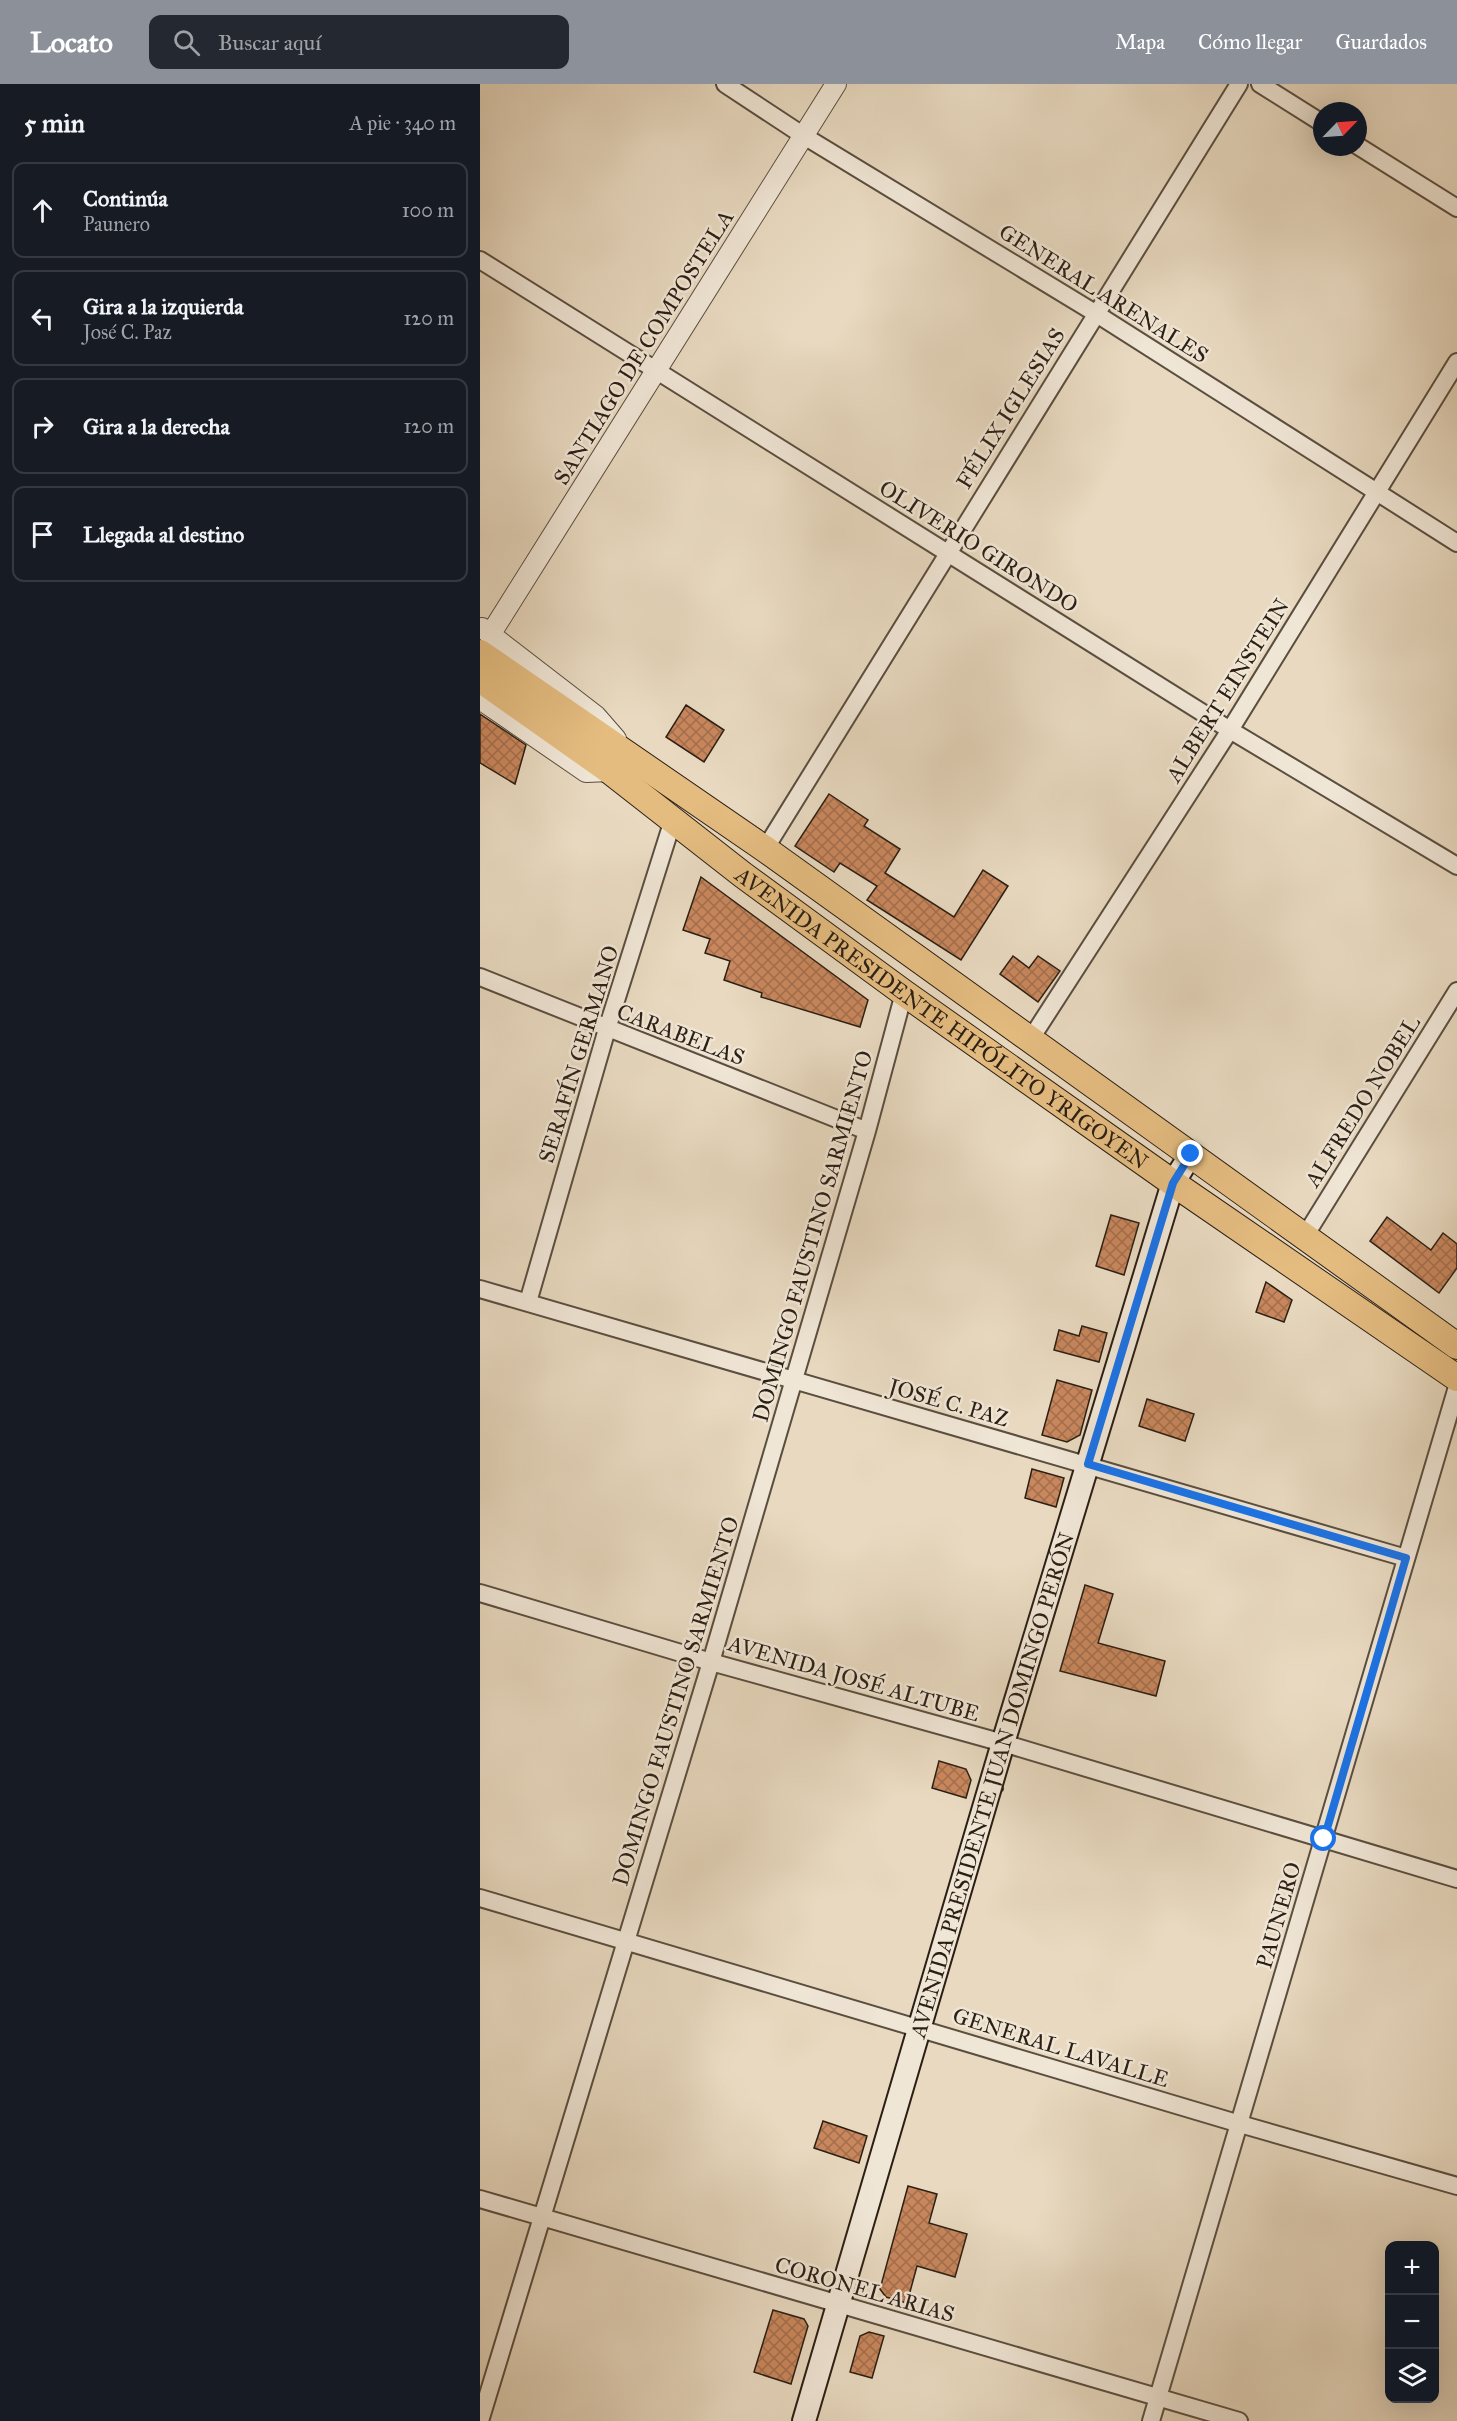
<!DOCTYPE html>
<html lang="es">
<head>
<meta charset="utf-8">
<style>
	:root { --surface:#171b24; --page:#242831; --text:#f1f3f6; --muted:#9ea1a6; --line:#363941; --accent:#8c9099 }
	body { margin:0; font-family:"IM FELL Great Primer",serif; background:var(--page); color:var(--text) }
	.controls { position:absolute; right:18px; bottom:18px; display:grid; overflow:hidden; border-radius:12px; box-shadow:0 6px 24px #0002 }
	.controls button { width:54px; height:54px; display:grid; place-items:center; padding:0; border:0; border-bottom:2px solid var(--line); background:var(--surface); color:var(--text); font:30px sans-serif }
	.compass { position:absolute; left:833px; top:18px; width:54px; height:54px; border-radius:50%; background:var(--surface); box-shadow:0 6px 24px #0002; rotate:65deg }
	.stop { position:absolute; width:18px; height:18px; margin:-14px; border:4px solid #1a73e8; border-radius:50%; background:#fff }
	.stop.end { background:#1a73e8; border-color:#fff; box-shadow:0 2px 6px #0008 }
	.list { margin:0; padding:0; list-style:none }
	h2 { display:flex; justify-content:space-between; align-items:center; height:78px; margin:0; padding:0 24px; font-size:26px }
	h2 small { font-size:20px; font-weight:400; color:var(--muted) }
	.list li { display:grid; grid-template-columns:39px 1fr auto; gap:18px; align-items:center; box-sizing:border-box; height:96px; margin:0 12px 12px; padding:0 12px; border:2px solid var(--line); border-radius:12px }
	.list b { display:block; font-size:22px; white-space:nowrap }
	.list p { margin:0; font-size:20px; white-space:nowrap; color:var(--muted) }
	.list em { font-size:20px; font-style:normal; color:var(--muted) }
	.icon { flex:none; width:33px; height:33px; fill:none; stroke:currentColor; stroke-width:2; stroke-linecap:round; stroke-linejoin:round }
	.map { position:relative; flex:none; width:977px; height:2337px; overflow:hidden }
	header { display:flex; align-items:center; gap:36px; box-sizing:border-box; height:84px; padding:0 30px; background:var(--accent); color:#fff }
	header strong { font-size:28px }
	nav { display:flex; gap:33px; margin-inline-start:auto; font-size:21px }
	.search { width:420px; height:54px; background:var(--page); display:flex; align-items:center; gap:15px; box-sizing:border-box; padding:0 21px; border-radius:12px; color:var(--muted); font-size:22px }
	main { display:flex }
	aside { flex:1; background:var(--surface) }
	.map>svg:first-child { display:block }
	.building { fill:url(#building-cross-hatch); stroke:#2b1f14; stroke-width:1.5 }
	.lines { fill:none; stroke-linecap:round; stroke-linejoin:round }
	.minor-casing { stroke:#5a4e3f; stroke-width:20 }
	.tertiary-casing { stroke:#5a4e3f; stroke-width:22 }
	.secondary-casing { stroke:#2b1f14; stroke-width:26 }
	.primary-casing { stroke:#2b1f14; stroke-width:28 }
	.minor { stroke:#f0e6d6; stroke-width:16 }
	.tertiary { stroke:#f0e6d6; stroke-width:20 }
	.secondary { stroke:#f0e6d6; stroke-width:22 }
	.primary { stroke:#e4bc80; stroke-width:26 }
	.route { stroke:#1a73e8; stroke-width:8 }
	.labels { text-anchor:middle; stroke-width:5; stroke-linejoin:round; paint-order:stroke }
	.street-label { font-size:22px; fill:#2b1f14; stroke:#f0e6d6 }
</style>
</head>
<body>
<header>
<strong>Locato</strong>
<div class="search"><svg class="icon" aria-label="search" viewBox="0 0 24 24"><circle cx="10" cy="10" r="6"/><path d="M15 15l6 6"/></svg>Buscar aquí</div>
<nav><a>Mapa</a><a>Cómo llegar</a><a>Guardados</a></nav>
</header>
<main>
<aside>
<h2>5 min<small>A pie · 340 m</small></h2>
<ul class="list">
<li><svg class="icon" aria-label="ahead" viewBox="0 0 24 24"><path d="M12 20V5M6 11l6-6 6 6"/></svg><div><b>Continúa</b><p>Paunero</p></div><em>100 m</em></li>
<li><svg class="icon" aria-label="left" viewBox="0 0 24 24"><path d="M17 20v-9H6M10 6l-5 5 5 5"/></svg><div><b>Gira a la izquierda</b><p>José C. Paz</p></div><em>120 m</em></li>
<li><svg class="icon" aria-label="right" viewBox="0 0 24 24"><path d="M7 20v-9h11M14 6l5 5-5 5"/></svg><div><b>Gira a la derecha</b></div><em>120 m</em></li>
<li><svg class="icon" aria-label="arrive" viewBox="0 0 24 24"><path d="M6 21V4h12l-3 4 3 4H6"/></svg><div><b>Llegada al destino</b></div></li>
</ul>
</aside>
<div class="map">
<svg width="977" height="2337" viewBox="0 0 977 2337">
	<defs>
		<pattern id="building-cross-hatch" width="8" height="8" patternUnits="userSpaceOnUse" patternTransform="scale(1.5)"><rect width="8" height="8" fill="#c9875d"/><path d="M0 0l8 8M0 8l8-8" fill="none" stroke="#a36e4c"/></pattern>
	</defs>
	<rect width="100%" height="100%" fill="#e8d9c0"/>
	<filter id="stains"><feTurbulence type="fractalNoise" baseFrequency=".00333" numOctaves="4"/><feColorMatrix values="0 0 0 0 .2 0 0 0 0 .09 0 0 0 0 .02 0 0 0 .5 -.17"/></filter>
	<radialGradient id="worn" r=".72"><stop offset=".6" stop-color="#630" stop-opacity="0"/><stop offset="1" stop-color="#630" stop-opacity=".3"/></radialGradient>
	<path class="building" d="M206,621L244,646L224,678L186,653Z
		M0,630L46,661L35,700L0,679Z
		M349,710L388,736L384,742L420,765L405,789L474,833L503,786L528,802L481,876L387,816L397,802L360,779L354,788L315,762Z
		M221,793L388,916L380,943L281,913L282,909L244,896L250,877L225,869L230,855L203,846Z
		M533,872L549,884L558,872L580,887L558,918L520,890Z
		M631,1131L659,1139L644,1191L616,1182Z
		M907,1133L951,1166L963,1149L977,1160V1184L959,1209L890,1157Z
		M786,1198L812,1216L804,1238L776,1228Z
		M602,1242L627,1249L619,1278L574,1266L579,1246L599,1252Z
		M577,1296L612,1306L600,1351L587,1358L562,1351Z
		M667,1315L714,1330L705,1357L659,1342Z
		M552,1385L584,1394L576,1423L545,1414Z
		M605,1501L633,1510L618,1559L685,1577L676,1612L580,1587Z
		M459,1677L486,1685L491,1696L486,1714L452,1704Z
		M343,2037L387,2052L379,2079L334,2064Z
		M428,2102L457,2110L449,2139L487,2150L475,2193L437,2182L427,2219L406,2213L400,2205Z
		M293,2226L324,2235L328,2242L311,2300L274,2288Z
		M389,2248L404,2252L392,2294L370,2288L380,2252Z"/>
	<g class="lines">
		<g class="minor-casing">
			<path id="minor" d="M245,0L324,52L615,229L977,459
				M780,0L842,39
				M878,62L977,124
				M0,176L750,646L977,782
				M285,765L759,0
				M0,893L387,1047
				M550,956L750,646L977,278
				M825,1152L977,907
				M0,1205L926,1474
				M48,1218L127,945L193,736
				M0,1509L231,1578L523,1659L977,1795
				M0,1814L760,2040L977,2102
				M0,2115L759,2337
				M0,2337L231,1578L387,1047L424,909
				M671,2337L977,1303"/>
		</g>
		<g class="tertiary-casing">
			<path id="tertiary" d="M2,544L116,632L136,655
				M10,551L356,0
				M0,615L106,688L130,687"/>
		</g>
		<g class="secondary-casing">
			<g id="secondary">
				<path id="s1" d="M324,2337L523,1659L693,1099L711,1070"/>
			</g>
		</g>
		<g class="primary-casing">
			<g id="primary">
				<path d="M0,569L285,765L977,1262"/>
				<path id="s2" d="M0,595L130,687L263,791L424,909L693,1099L977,1294"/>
			</g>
		</g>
		<use href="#minor" class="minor"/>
		<use href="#tertiary" class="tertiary"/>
		<use href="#secondary" class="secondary"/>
		<use href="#primary" class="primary"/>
	</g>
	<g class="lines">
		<path class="route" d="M711,1070L693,1099L608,1380L926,1474L844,1755"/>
	</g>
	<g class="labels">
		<g class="street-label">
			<text transform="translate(624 209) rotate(32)" y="8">GENERAL ARENALES</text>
			<text transform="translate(163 263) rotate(-58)" y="8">SANTIAGO DE COMPOSTELA</text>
			<text transform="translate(530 324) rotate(-58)" y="8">FÉLIX IGLESIAS</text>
			<text transform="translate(499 462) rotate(32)" y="8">OLIVERIO GIRONDO</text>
			<text transform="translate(747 606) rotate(-58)" y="8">ALBERT EINSTEIN</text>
			<text dy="8" stroke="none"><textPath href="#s2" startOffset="573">AVENIDA PRESIDENTE HIPÓLITO YRIGOYEN</textPath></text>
			<text transform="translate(201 950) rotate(21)" y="8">CARABELAS</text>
			<text transform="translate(98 970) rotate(-73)" y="8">SERAFÍN GERMANO</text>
			<text transform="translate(882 1017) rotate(-58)" y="8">ALFREDO NOBEL</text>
			<text transform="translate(332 1152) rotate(-74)" y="8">DOMINGO FAUSTINO SARMIENTO</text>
			<text transform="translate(469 1318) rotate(16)" y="8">JOSÉ C. PAZ</text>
			<text transform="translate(374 1594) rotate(16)" y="8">AVENIDA JOSÉ ALTUBE</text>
			<text transform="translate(195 1617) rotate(-73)" y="8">DOMINGO FAUSTINO SARMIENTO</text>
			<text dy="8" stroke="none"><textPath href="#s1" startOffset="663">AVENIDA PRESIDENTE JUAN DOMINGO PERÓN</textPath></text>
			<text transform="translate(798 1831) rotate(-74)" y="8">PAUNERO</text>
			<text transform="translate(581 1963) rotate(17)" y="8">GENERAL LAVALLE</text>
			<text transform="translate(385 2205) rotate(16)" y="8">CORONEL ARIAS</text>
		</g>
	</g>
	<rect width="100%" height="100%" filter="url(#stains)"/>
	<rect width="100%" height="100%" fill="url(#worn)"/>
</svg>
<div class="controls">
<button>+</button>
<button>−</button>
<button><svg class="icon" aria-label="layers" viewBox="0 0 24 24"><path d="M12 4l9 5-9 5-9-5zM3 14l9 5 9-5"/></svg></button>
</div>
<svg class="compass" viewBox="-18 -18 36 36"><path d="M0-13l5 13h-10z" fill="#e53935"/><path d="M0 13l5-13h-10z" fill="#9ea1a6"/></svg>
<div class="stop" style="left:844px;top:1755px"></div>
<div class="stop end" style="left:711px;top:1070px"></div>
</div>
</main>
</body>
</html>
